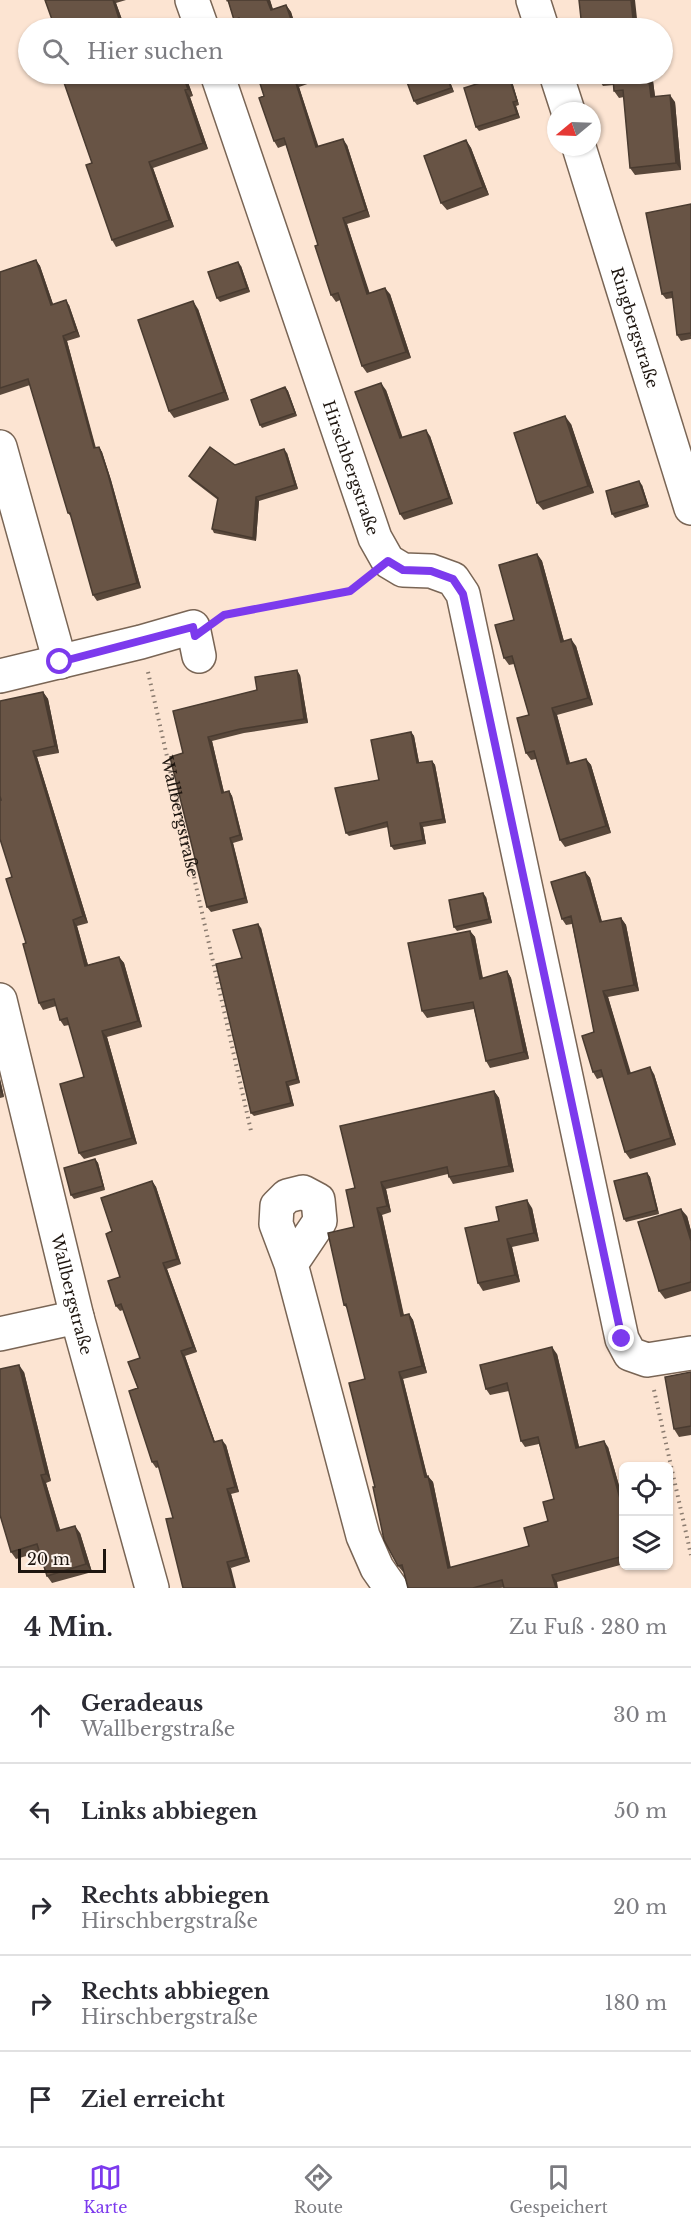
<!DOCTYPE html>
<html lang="de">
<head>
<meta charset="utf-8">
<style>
	:root { --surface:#fff; --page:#f7f7f7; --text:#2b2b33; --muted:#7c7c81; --line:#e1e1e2; --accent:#7c3aed }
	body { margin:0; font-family:"Libre Baskerville",serif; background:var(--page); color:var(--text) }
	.controls { position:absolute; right:18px; bottom:18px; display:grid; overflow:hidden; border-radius:9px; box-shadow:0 2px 4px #0004 }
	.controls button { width:54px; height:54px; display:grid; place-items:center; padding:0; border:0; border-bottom:2px solid var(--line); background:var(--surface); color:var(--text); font:30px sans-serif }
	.compass { position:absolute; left:547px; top:102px; width:54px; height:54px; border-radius:50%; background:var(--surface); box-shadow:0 2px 4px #0004; rotate:251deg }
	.scale { position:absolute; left:18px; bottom:15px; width:88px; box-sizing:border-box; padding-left:6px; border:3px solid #1e1610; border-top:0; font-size:16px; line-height:21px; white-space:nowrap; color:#1e1610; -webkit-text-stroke:4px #fef4ed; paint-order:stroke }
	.stop { position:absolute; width:18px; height:18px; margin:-14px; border:4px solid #7c3aed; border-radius:50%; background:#fff }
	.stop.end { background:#7c3aed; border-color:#fff; box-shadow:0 2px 6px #0008 }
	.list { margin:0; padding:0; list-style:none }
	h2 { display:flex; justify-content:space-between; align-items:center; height:78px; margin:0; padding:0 24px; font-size:26px }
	h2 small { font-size:20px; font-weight:400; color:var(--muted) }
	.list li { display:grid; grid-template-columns:39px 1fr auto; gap:18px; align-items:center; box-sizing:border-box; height:96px; padding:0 24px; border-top:2px solid var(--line) }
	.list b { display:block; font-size:22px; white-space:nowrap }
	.list p { margin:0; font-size:20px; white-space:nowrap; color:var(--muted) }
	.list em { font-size:20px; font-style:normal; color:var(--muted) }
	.icon { flex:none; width:33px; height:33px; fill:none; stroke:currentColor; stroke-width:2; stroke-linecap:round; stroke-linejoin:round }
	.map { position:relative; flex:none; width:691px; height:1588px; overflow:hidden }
	.search { position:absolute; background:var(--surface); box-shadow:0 2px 4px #0004; left:18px; right:18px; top:18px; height:66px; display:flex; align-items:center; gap:15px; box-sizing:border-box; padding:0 21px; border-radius:33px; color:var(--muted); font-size:22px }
	.sheet { height:558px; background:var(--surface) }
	nav { display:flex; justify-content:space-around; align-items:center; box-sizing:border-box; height:84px; border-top:2px solid var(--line); background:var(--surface); font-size:16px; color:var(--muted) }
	nav a { display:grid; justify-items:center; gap:3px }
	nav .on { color:var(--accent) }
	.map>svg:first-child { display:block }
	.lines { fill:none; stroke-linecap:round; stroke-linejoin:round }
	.minor-casing { stroke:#796555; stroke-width:36 }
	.path { stroke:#8a7b6f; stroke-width:4; stroke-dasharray:1.5 4.5; stroke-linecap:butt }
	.minor { stroke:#fff; stroke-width:33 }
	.wall { fill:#59483b }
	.shaded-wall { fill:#493b30 }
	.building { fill:#685445; stroke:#493b30; stroke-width:1.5 }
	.route { stroke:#7c3aed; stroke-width:8 }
	.labels { text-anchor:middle; stroke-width:6; stroke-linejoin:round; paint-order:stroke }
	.street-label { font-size:16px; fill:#1e1610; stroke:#fef4ed }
</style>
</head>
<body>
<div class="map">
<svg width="691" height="1588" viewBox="0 0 691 1588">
	<rect width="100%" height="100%" fill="#fce4d2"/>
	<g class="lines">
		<g class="minor-casing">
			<g id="minor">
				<path d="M192,0L202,28"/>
				<path d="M533,0L542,28"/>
				<path id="s2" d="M217,74L375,538L388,561L403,570L431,571L453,579L463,594L622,1339L630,1354L647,1360L691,1353"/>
				<path d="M556,74L568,111"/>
				<path id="s3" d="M579,147L691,508"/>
				<path d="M0,447L60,662"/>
				<path d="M0,676L141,642L193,627L199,656"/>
				<path id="s4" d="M0,1000L77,1317L152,1588"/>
				<path d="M291,1264L320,1221L318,1200L303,1192L287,1196L277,1206L276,1224L291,1264L363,1536L377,1568L391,1588"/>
				<path d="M0,1334L77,1317"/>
			</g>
		</g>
		<g class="path">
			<path d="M222,617L258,608L350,591L364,580"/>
			<path id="s1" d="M148,672L251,1131"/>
			<path d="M654,1390L691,1555"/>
		</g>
		<use href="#minor" class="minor"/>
	</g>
	<path class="wall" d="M45,0H126L116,3L125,28H55Z
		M226,0H270L273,9L286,5L291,12L296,28H242L241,25L239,26L234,20L228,1L227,2Z
		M61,74H185L193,96L190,97L208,149L153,168L174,227L116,247L112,240L92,163Z
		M257,74H311L313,82L299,87L318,147L347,145L370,217L347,224L369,293L390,294L411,358L367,373L362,366L340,300L336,302L331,295L318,245L286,145L278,148L274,141L264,96Z
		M447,74L454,92L417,105L414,101Z
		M598,74H648L653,81L655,96L675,102L681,170L635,175L630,168L624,97L619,98L614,91V85L603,86L598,79Z
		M511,78L519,105L516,106L520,118L479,131L476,127Z
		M466,140L471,148L489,195L447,210L441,203Z
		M691,204V339L681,341L677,335L673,298L666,299L662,294Z
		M36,260L40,266L53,304L69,305L80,337L67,341L96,448L99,447L102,452L111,480L141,588L97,601L93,595L72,518L68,513L30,385L0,395V272Z
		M241,266L250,292L220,302L217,298Z
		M198,309L229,400L174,418L169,411Z
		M285,387L288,391L297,416L262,428L260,425Z
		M386,390L402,437L430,436L453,504L404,520L400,514Z
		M571,424L594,493L543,510L537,503Z
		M287,453L298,489L259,501L256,541L214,533L212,529L218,500L192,480L189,476Z
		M642,485L649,507L615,518L612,514Z
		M537,554L542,561L564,641L576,646L593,705L557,715L570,763L586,759L591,765L611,833L565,847L560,840L536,759L531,760L526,753L529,715L514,664L509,665L504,658L514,620Z
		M300,675L308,723L244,733L212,741L224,792L229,791L232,796L243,840L233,843L248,903L211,912L207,907L183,753Z
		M43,692L48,699L59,753L37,757L88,923L77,926L88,965L119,957L124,963L142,1027L107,1037L137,1144L84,1159L79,1153L84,1077L69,1025L64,1026L60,1020L56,1006L43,1010L39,1003L12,877L1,800Z
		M411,732L414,736L419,763L432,761L435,765L446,823L423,827L426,844L394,850L391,846L388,827L349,836L346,833L379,780Z
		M585,872L590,878L602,922L621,918L626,925L639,991L608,997L630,1073L654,1074L676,1145L630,1159L625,1152L603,1077L597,1079L593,1072L594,1032L572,924L566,925L562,919Z
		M486,897L492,923L457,931L454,927Z
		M261,928L300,1083L289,1086L294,1106L254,1116L251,1113L242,958Z
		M470,931L475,937L483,978L507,971L511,978L529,1059L490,1068L486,1061L474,1009L427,1018L422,1011Z
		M0,1079L4,1097L0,1098Z
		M494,1091L499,1098L514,1172L453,1184L449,1177L448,1174L386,1189L391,1212L382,1215L404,1315L409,1314L413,1320L427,1373L403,1379L427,1476L433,1482L451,1568L529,1546L548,1521L554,1499L539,1444L525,1447L521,1441L509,1391L490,1395L486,1389L557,1354L579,1447H608L624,1503V1564L557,1582L500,1588H408L404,1572H403L398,1566L375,1487L365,1379L347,1308L344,1305L354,1227L355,1188Z
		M95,1159L98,1163L105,1190L74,1199L71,1195Z
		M647,1173L650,1177L659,1214L626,1222L624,1219Z
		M152,1181L156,1187L181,1264L167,1269L197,1352L185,1356L215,1442L226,1445L239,1492L231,1494L250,1562L231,1568L173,1518L159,1467L156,1468L152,1462L138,1388L140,1358L123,1310L120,1311L116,1306L120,1277L112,1231Z
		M532,1208L539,1241L512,1247L520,1282L483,1291L478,1283L499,1221Z
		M687,1216L691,1231V1291L665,1299L659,1291Z
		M24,1372L51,1481L46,1483L60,1530L80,1533L92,1572L52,1583L47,1576L40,1552L16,1559L11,1552Z
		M691,1372V1435L679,1437L674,1429Z"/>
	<path class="shaded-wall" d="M113,0H114L116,3L125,28H122Z
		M267,0H270L275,17L271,10Z
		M631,0H635L638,28H634Z
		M286,5L291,12L296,28H294Z
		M182,74H185L193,96L188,89Z
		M308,74H311L313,82L309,76Z
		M446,74H447L454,92L451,88Z
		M508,74L511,78L519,105L517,101Z
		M648,74L653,81L656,104L651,97Z
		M295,80L299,87L321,154L316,147Z
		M185,90L190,97L208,149L203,143Z
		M670,95L675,102L681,170L676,163Z
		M513,102L516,106L520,118L517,114Z
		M343,139L347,145L370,217L366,210Z
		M466,140L471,148L489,195L483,187Z
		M149,162L153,168L174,227L169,220Z
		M343,218L347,224L372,300L367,294Z
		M36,260L40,266L55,310L51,305Z
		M238,262L241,266L250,292L247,288Z
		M385,288L390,294L411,358L406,352Z
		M66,300L69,305L80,337L76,331Z
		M193,301L198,309L229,400L224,392Z
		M63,336L67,341L97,454L94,448Z
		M381,383L386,390L405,444L400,438Z
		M285,387L288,391L297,416L295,413Z
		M565,416L571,424L594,493L588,486Z
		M426,430L430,436L453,504L449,498Z
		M99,447L102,452L111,480L141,588L137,583Z
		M284,449L287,453L298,489L295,485Z
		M639,481L642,485L649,507L647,504Z
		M256,497L259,501L256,541L253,538Z
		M537,554L542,561L566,649L561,642Z
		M571,639L576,646L593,705L588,698Z
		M297,670L300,675L308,723L304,719Z
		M43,692L48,699L59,753L55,746Z
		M552,708L557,715L572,771L567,764Z
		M411,732L414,736L420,767L417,763Z
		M208,737L212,741L225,797L222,793Z
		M33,751L37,757L88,923L83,916Z
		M586,759L591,765L611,833L606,826Z
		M432,761L435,765L446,823L443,819Z
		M229,791L232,796L243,840L240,835Z
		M420,823L423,827L426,844L423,840Z
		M230,838L233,843L248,903L245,898Z
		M585,872L590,878L604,929L600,922Z
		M483,893L486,897L492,923L489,919Z
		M621,918L626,925L639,991L634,985Z
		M73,920L77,926L90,972L85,966Z
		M258,924L261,928L300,1083L297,1079Z
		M470,931L475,937L484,986L480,979Z
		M119,957L124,963L142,1027L138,1021Z
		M507,971L511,978L529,1059L524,1052Z
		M603,991L608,997L633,1080L628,1074Z
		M102,1031L107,1037L137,1144L132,1138Z
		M650,1067L654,1074L676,1145L671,1138Z
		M0,1079L4,1097L0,1091Z
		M286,1082L289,1086L294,1106L291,1103Z
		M494,1091L499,1098L514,1172L509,1166Z
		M95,1159L98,1163L105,1190L103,1186Z
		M647,1173L650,1177L659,1214L657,1210Z
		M152,1181L156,1187L181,1264L177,1259Z
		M381,1182L386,1189L391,1212L387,1206Z
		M527,1200L532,1208L539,1241L534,1233Z
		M377,1208L382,1215L405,1322L401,1316Z
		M681,1209L687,1216L691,1231V1241Z
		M507,1239L512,1247L520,1282L515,1275Z
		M163,1263L167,1269L197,1352L193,1347Z
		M409,1314L413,1320L427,1373L422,1366Z
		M552,1347L557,1354L581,1455L576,1448Z
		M181,1351L185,1356L217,1448L214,1442Z
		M19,1365L24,1372L51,1481L46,1474Z
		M399,1372L403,1379L429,1483L425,1477Z
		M222,1440L226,1445L239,1492L235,1487Z
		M604,1441L608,1447L624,1503V1513Z
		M41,1475L46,1483L63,1539L57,1531Z
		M428,1476L433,1482L452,1575L448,1568Z
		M227,1489L231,1494L250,1562L246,1557Z
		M75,1526L80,1533L92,1572L86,1564Z
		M227,1562L231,1568L236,1588H234Z
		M552,1575L557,1582L558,1588H556Z"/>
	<path class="building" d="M45,0H113L122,28H55Z
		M228,0H267L271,10L286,5L294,28H242L239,18L234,20Z
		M579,0H631L634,28H582Z
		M61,74H182L188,89L185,90L203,143L149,162L169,220L112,240L86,165L92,163Z
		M257,74H308L309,76L295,80L316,147L343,139L366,210L343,218L367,294L385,288L406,352L362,366L338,293L331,295L315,246L318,245L284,138L274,141L259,98L264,96Z
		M404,74H446L451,88L414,101Z
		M508,74L517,101L513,102L517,114L476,127L464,88Z
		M598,74H639V75L648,74L651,97L670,95L676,163L630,168L623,90L614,91L613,78L598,79Z
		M466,140L483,187L441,203L424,156Z
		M691,204V336V333L677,335L672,292L662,294L646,213Z
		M36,260L51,305L66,300L76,331L63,336L94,448L99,447L108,474L137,583L93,595L70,513H68L28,379L0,388V272Z
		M238,262L247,288L217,298L208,272Z
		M193,301L224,392L169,411L138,320Z
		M381,383L400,438L426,430L449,498L400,514L355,392Z
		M285,387L295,413L260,425L251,400Z
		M565,416L588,486L537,503L514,433Z
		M210,447L235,465L284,449L295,485L256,497L253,538L212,529L218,498L189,476Z
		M639,481L647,504L612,514L606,491Z
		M537,554L561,642L571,639L588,698L552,708L567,764L586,759L606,826L560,840L534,751L526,753L517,718L529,715L512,656L504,658L495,625L514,620L499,565Z
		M297,670L304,719L240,729L208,737L222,793L229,791L240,835L230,838L245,898L207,907L170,757L183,753L173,711L257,690L255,677Z
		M43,692L55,746L33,751L83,916L73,920L85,966L119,957L138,1021L102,1031L132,1138L79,1153L60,1084L84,1077L67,1018L60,1020L54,999L39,1003L23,944L26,943L6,879L12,877L0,839V800H1L0,796V701Z
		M411,732L417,763L432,761L443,819L420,823L423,840L391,846L387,822L346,833L335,788L379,780L371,740Z
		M585,872L600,922L621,918L634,985L603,991L628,1074L650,1067L671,1138L625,1152L601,1070L593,1072L582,1036L594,1032L571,916L562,919L551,882Z
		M483,893L489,919L454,927L449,900Z
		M258,924L297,1079L286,1082L291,1103L251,1113L216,964L242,958L233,930Z
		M470,931L480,979L507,971L524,1052L486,1061L473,1002L422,1011L408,943Z
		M494,1091L509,1166L449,1177L447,1167L381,1182L387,1206L377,1208L401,1316L409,1314L422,1366L399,1372L425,1477L428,1476L448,1568L529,1546L524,1528L548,1521L543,1502L554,1499L538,1437L521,1441L507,1383L486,1389L480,1365L552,1347L576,1448L604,1441L624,1513V1556L552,1575L556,1588H504L502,1580L473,1588H408L402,1565L398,1566L384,1540L373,1487H375L349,1383L365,1379L346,1304L344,1305L328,1233L354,1227L346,1190L355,1188L340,1126Z
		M95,1159L103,1186L71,1195L64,1168Z
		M647,1173L657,1210L624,1219L614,1181Z
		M152,1181L177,1259L163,1263L193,1347L181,1351L214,1442L222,1440L235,1487L227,1489L246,1557L227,1562L234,1588H183L166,1519L173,1518L157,1461L152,1462L129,1391L138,1388L128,1362L140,1358L121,1304L116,1306L108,1281L120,1277L106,1234L112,1231L101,1198Z
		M527,1200L534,1233L507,1239L515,1275L478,1283L465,1228L499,1221L496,1207Z
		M681,1209L691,1241V1282L659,1291L638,1222Z
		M19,1365L46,1474L41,1475L57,1531L75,1526L86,1564L47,1576L37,1544L11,1552L0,1515V1369Z
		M691,1372V1426L674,1429L665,1377Z"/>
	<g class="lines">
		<path class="route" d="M60,662L193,627L195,636L224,615L350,591L388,561L403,570L431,571L453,579L463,594L622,1339"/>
	</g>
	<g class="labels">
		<g class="street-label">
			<text dy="6" stroke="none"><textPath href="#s3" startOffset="189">Ringbergstraße</textPath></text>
			<text dy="6" stroke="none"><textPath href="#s2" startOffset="416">Hirschbergstraße</textPath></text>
			<text dy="6" stroke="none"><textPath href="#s1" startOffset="148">Wallbergstraße</textPath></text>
			<text dy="6" stroke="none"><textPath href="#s4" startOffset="303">Wallbergstraße</textPath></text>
		</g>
	</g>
</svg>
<div class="controls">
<button><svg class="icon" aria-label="locate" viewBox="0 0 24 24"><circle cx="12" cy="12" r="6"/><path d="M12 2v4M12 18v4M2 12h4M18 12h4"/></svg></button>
<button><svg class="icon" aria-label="layers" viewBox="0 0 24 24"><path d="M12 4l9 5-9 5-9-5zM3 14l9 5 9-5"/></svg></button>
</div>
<svg class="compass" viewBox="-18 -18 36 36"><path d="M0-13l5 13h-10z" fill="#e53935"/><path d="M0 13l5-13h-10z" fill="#7c7c81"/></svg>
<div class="scale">20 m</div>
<div class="stop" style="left:60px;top:662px"></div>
<div class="stop end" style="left:622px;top:1339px"></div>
<div class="search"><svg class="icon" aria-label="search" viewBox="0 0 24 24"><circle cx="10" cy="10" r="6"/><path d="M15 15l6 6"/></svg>Hier suchen</div>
</div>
<section class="sheet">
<h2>4 Min.<small>Zu Fuß · 280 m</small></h2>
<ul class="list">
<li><svg class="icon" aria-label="ahead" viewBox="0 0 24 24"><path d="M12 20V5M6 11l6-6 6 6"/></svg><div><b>Geradeaus</b><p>Wallbergstraße</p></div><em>30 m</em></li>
<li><svg class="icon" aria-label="left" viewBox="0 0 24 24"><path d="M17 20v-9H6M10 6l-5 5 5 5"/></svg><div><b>Links abbiegen</b></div><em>50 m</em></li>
<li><svg class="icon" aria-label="right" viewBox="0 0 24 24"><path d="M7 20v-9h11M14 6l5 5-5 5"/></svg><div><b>Rechts abbiegen</b><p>Hirschbergstraße</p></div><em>20 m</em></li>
<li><svg class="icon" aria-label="right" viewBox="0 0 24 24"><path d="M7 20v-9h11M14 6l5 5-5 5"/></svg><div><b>Rechts abbiegen</b><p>Hirschbergstraße</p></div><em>180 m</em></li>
<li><svg class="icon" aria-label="arrive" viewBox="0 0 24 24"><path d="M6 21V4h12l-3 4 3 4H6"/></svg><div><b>Ziel erreicht</b></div></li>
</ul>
</section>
<nav>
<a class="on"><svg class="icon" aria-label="map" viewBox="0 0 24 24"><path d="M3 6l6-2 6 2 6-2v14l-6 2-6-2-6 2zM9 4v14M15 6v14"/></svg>Karte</a>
<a><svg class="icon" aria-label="directions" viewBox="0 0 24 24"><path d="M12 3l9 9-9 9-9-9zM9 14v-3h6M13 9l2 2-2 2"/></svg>Route</a>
<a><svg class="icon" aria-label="saved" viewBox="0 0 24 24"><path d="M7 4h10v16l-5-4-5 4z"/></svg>Gespeichert</a>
</nav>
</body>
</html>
